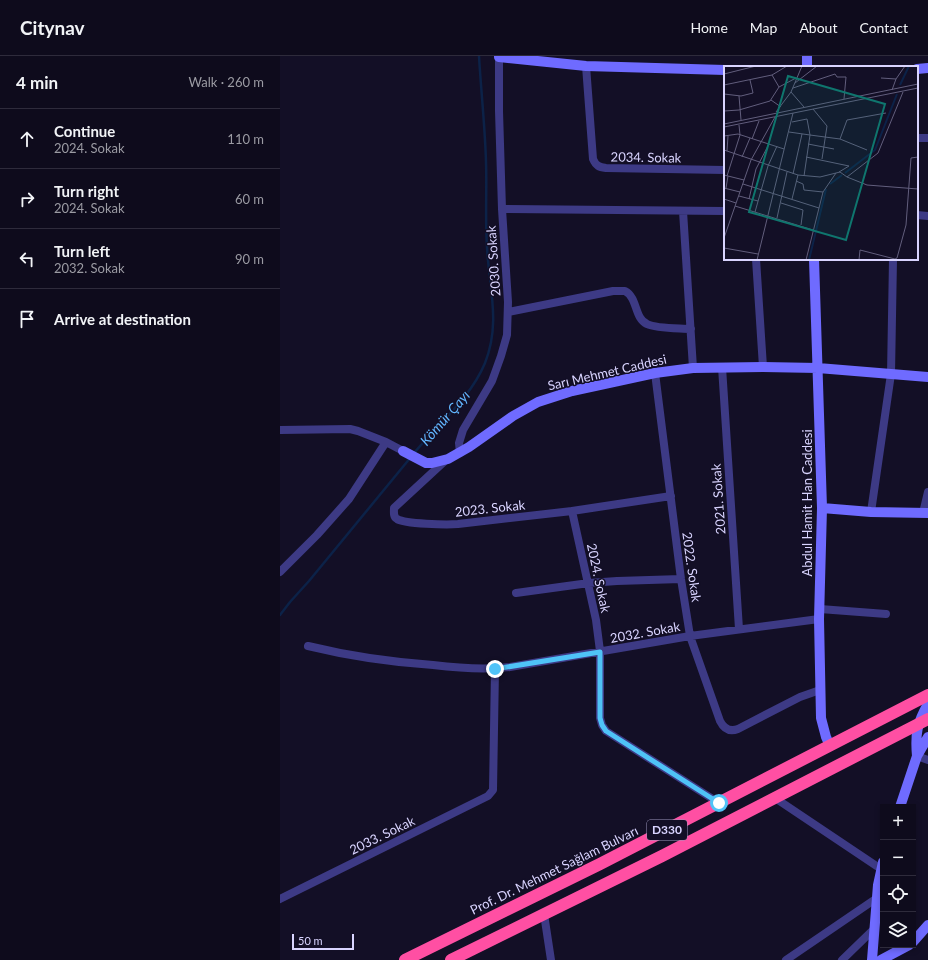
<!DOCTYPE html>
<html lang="en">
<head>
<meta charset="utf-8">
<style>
	:root { --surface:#0e0b1c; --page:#1c1929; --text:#f1f3f6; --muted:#9b9ba3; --line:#2e2b3b }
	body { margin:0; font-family:Lato,sans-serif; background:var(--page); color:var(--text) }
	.controls { position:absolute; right:12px; bottom:12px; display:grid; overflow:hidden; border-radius:0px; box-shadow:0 2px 6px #0003 }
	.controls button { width:36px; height:36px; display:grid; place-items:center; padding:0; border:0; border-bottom:1px solid var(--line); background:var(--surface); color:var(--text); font:20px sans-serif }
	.scale { position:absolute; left:12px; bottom:10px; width:62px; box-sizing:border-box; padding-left:4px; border:2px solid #d9d4ff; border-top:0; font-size:11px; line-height:14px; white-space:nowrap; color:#d9d4ff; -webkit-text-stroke:3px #130f26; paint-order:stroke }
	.stop { position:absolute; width:12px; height:12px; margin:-9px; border:3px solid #4fc3f7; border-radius:50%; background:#fff }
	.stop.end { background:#4fc3f7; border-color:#fff; box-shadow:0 1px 4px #0008 }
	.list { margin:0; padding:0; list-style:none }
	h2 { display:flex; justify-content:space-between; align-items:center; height:52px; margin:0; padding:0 16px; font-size:17px }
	h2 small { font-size:13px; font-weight:400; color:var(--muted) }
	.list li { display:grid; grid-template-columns:26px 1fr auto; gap:12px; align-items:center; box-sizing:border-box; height:60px; padding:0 16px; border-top:1px solid var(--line) }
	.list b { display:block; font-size:15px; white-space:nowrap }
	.list p { margin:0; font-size:13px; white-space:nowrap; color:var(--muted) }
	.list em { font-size:13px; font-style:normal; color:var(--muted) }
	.icon { flex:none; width:22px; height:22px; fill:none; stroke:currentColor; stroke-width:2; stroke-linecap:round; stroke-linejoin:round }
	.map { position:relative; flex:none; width:648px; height:904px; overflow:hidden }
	header { display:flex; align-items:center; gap:24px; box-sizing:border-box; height:56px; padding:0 20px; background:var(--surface); border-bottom:1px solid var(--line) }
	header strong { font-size:19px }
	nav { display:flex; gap:22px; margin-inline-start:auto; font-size:14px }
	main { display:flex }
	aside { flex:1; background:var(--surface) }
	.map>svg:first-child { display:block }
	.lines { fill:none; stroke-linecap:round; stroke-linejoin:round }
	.stream { stroke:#0c2248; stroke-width:2.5 }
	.street { stroke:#3d3a85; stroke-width:8 }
	.secondary { stroke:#6f6bff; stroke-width:10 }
	.highway { stroke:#ff4fa3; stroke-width:12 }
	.route { stroke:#4fc3f7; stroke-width:5 }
	.labels { text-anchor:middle; stroke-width:3; stroke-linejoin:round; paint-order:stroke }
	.shield { fill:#130f26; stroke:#9e99be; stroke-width:1 }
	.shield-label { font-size:12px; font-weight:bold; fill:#d9d4ff }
	.street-label { font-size:13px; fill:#d9d4ff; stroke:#130f26 }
	.water-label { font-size:14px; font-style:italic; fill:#62b6ff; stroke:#130f26 }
	.inset-river { fill:none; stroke:#0c2248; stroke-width:2 }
	.inset-road { fill:none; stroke:#625e7d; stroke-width:1 }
	.view { fill:#0f766e; fill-opacity:0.15; stroke:#0f766e; stroke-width:2 }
	.inset-edge { fill:none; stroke:#d9d4ff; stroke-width:2 }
</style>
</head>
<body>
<header>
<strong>Citynav</strong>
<nav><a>Home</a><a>Map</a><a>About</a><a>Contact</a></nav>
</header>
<main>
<aside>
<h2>4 min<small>Walk · 260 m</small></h2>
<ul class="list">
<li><svg class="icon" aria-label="ahead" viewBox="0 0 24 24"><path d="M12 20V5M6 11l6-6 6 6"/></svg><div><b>Continue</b><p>2024. Sokak</p></div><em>110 m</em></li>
<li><svg class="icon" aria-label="right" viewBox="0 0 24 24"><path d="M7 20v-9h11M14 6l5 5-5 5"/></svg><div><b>Turn right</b><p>2024. Sokak</p></div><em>60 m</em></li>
<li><svg class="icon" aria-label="left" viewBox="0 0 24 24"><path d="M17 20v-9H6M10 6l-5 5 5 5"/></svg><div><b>Turn left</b><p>2032. Sokak</p></div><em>90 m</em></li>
<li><svg class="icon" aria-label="arrive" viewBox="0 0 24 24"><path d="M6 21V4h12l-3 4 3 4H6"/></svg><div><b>Arrive at destination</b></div></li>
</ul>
</aside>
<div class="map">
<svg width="648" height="904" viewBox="0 0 648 904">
	<rect width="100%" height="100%" fill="#130f26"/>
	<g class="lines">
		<path class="stream" d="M134,397C158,368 190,343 205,307C221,267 209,232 207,191C205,162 207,134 206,106C205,70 201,35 199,0
			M0,559L10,546L29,525L131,401"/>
		<path class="street" d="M306,10L313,103C316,110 319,111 326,112L445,114
			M637,82H648
			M222,153L445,155
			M403,155L413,312
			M637,159L648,160
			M476,203L483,311
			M228,256L333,235H345C358,242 354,262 367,268C377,273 399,272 411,273
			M442,311L459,573
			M375,317L401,523L410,580L539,563
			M0,374L70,373L78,375L106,386
			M180,397L179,387L183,374L212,325L221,300L227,279L228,246L222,153L219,55V0
			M167,403L114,452C114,456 113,461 117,463C125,468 167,469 178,468L292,455L391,440
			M292,455L316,564L320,595V662L322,669L326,675L439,747
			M591,456L611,318L613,203
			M643,457L648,436
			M0,516L37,479L69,443L106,386L123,395
			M236,537L309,527L337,525L401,523
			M540,553L606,558
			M28,590C69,600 110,606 153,609C178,612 204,614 230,611L410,580L440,665C444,673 450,676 458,673L520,641L540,634
			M637,700L648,704
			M495,742L601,813
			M0,843L208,740L213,734L215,613
			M264,858L271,904
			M506,904L597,842
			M562,904L594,873"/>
		<path class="secondary" d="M527,0V11
			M219,1L306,10L445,14
			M637,13L648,12
			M534,203L542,452L539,563L541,662L546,681L550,690
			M123,395L146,407H152L168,403L189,391L233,360L258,346L292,335L375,317L413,312L483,311L538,312L648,321
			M542,452L591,456L648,457
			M637,700C635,678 637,667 648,648
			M620,751L637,700L648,681
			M633,886L648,869
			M592,904L598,829L603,806
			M601,904L629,889"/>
		<path class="highway" d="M125,904L320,808L648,639
			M171,904L382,800L648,663"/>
	</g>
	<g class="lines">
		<path class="route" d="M215,613L320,596V662L322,669L326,675L439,747"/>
	</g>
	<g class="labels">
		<rect class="shield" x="367" y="764" width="40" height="20" rx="3"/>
		<g class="shield-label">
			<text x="387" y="778">D330</text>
		</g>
		<g class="street-label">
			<text transform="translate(366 101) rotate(1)" y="5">2034. Sokak</text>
			<text transform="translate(213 205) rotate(-94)" y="5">2030. Sokak</text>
			<text transform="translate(327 316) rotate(-13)" y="5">Sarı Mehmet Caddesi</text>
			<text transform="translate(438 443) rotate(-94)" y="5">2021. Sokak</text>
			<text transform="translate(527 447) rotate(-90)" y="5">Abdul Hamit Han Caddesi</text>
			<text transform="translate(210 452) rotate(-6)" y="5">2023. Sokak</text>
			<text transform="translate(412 511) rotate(82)" y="5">2022. Sokak</text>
			<text transform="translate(319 522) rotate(78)" y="5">2024. Sokak</text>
			<text transform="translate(365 576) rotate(-10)" y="5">2032. Sokak</text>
			<text transform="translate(102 779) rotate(-26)" y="5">2033. Sokak</text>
			<text transform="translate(274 814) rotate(-26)" y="5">Prof. Dr. Mehmet Sağlam Bulvarı</text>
		</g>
		<g class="water-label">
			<text transform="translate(165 362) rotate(-49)" y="5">Kömür Çayı</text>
		</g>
	</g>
	<g transform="translate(444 10)">
		<rect width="194" height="194" fill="#130f26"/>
		<path class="inset-river" d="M176,19L185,0M121,107L151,84L173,28M106,118L118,109M85,194L102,123"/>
		<path class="inset-road" d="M0,8L32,0M48,9L55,21M157,12L172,13M71,17L93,0M0,19L48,9L63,0M69,22L111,8L113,11H122L120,33M168,24L172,13L181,0M67,26L80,41M0,28L17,30L29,27L26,14M15,30L17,54M47,34L57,41M89,43L103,60L98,93M0,45L15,44L46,35L55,21L72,12M52,46L67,26L78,0M68,56L83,53L86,69L116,73L143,84M0,58L194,18M0,61L194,22M65,66L86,69L80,110M0,70L14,68L60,83M28,73L35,55M116,73L123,54L162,47M84,78L110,83M0,84L74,109L96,111L116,106L123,111L154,87L179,26M3,85L4,70M18,91L26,72M82,91L125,100L115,106M69,108L78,68M0,109L20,114M3,110L16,69L15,59M123,111L143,119L194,123M72,115L79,118L80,124L99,126M19,118L95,142M0,122L16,126M2,122L4,110M15,130L34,135M0,133L12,137M25,133L32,103L45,78M68,133L74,109M57,137L79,144L77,159M11,140L89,164M31,146L44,100L53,80M53,152L63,106M0,172L27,94L51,51M0,182L34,188M33,194L69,47M82,194L99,126L112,107M135,194L136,184L171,193L173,192L182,159L187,92L194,91"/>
		<path class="view" d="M64,10L161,38L122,174L25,146Z"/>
		<rect width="194" height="194" class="inset-edge"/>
	</g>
</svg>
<div class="controls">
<button>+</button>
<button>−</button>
<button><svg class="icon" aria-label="locate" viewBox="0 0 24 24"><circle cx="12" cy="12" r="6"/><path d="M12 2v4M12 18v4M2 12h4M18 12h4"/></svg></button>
<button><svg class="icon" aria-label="layers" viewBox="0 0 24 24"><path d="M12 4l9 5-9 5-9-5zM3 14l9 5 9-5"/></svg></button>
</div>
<div class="scale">50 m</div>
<div class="stop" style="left:439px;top:747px"></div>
<div class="stop end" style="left:215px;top:613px"></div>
</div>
</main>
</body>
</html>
